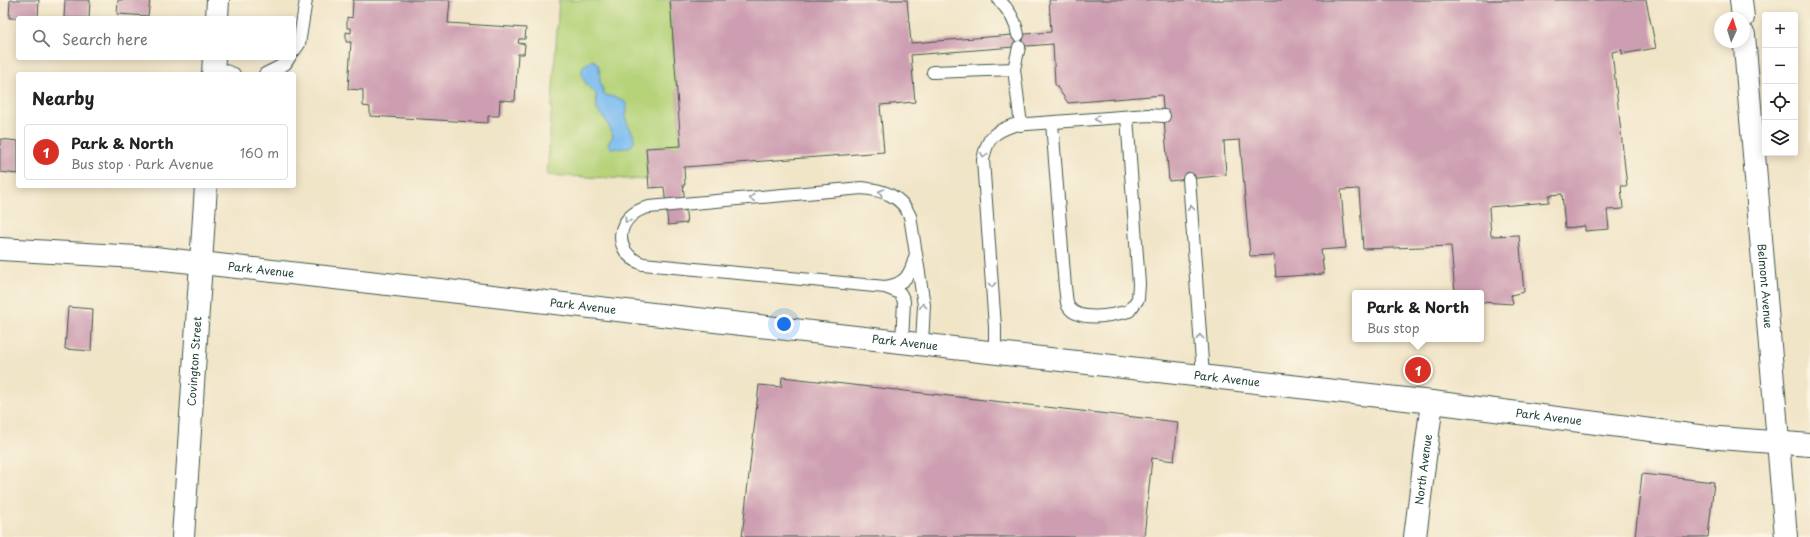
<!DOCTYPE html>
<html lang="en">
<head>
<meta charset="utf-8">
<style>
	:root { --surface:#fff; --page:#f2f2f2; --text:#222; --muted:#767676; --line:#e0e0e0; --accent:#d93025 }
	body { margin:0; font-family:"Playpen Sans",sans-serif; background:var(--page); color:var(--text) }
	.controls { position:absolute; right:12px; top:12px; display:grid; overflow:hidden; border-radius:4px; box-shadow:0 2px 10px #0003 }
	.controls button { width:36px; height:36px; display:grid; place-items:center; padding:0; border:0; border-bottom:1px solid var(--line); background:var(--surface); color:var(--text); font:20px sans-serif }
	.compass { position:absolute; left:1714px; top:12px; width:36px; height:36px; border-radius:50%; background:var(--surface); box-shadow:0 2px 10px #0003; rotate:4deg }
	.you { position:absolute; left:784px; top:324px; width:14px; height:14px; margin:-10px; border:3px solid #fff; border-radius:50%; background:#1a73e8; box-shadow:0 0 0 6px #1a73e833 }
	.badge { display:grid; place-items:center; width:26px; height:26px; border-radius:50%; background:var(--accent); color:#fff; font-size:13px; font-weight:700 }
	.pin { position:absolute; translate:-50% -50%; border:2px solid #fff; box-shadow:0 1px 4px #0006 }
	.popup { position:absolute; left:1352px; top:290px; width:132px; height:52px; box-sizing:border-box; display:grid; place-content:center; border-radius:4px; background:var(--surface); filter:drop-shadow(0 1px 3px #0005); font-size:13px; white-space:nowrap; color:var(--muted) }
	.popup b { font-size:15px; color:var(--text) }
	.popup::after { content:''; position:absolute; left:50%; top:100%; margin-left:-8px; border:8px solid transparent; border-top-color:var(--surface) }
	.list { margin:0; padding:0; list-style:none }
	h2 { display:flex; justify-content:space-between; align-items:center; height:52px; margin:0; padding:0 16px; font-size:17px }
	h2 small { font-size:13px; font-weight:400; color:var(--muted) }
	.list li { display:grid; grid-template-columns:26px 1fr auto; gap:12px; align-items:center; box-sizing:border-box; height:56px; margin:0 8px 8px; padding:0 8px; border:1px solid var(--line); border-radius:4px }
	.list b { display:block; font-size:15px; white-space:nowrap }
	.list p { margin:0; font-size:13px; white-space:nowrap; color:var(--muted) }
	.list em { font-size:13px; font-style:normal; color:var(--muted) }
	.icon { flex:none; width:22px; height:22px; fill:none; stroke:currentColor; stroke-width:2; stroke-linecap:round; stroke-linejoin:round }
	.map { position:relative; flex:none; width:1810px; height:537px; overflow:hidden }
	.search { position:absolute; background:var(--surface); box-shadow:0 2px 10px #0003; left:16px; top:16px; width:280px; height:44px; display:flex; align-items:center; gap:10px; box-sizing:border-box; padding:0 14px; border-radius:4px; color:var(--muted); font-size:15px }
	.panel { position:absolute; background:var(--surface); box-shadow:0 2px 10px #0003; left:16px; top:72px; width:280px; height:116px; border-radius:4px }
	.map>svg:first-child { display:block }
	.green { fill:#b6d37a; stroke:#6a8857 }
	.water { fill:#7bbcf0; stroke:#4d7c92 }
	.building { fill:#cd9eb1 }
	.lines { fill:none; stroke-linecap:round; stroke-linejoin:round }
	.service-casing { stroke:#3e564a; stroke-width:14 }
	.minor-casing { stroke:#3e564a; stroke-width:24 }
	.tertiary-casing { stroke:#3e564a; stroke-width:24 }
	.secondary-casing { stroke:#3e564a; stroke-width:24 }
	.service { stroke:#fff; stroke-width:12 }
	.minor { stroke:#fff; stroke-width:22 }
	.tertiary { stroke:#fff; stroke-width:22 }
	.secondary { stroke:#fff; stroke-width:22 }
	.oneway { stroke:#8f9e9a }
	.labels { text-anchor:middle; stroke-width:3; stroke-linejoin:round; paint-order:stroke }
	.street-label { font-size:11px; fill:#1f3d34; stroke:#fcf5e5 }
</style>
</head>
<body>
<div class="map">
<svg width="1810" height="537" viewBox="0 0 1810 537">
	<rect width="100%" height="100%" fill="#fcf5e5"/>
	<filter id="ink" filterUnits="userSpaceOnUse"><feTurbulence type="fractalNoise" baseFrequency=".025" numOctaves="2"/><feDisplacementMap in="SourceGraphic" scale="8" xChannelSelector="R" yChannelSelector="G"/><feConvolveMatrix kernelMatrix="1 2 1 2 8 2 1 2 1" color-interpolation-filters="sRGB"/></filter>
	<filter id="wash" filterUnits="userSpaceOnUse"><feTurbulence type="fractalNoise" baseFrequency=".012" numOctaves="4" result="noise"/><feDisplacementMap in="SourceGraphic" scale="16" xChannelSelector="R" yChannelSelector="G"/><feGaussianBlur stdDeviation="0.9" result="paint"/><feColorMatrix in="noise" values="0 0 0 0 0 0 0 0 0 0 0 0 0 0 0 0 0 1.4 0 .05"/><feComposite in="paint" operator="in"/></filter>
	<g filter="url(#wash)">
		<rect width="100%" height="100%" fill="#f1e5c8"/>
		<path class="green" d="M559,0H670L681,146L646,148L648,180L547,175Z"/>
		<path class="water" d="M593,60C603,65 598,76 601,85C602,88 604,92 605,95C611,97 621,97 625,102C630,107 625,113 626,119C627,125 632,130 634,136C637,150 620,149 611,148L608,144L613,136L607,122L597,110L596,94C588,86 579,79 583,66Z"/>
		<g id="blocks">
			<path class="building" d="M10,0H39L38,18H9Z
				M65,0H90L89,18H64Z
				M118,0H150L148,16L117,14Z
				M353,0H450L448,23L526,28L525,39H519L518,43L525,44L524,54H518L515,101L500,100L499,116H488V123L370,116V107L363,106V90L348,89L351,42H346V32L351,33V28H347V17L352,18Z
				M670,0H907L911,43L1051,32L1049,0H1646L1656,48L1622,54V50L1612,52L1627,186H1621L1623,209L1607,210L1609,229L1585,231V226L1565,228L1562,194L1549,195V202L1489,207L1491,236L1519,235L1524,292L1511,295L1513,304L1481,302V293H1455L1451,246L1363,249L1359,189L1341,190L1346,248L1321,250L1324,274L1276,277L1274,255L1250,256L1240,140L1224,141L1226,175L1169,181L1162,95L1068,103L1055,84L1053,44L911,55L915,102L880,105L884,152L684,167L685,185H683L687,223L668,225L664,187L649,188L646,148L681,146Z
				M0,139L18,141V174L0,172Z
				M68,307L93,309L91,351L65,349Z
				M782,377L1178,422L1174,461L1152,458L1144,537H742L759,385L781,387Z
				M1642,474L1714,482L1708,537H1635Z"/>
		</g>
	</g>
	<g filter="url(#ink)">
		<use href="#blocks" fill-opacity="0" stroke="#3e564a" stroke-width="1"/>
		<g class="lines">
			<g class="service-casing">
				<path id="service" d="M999,0C1008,9 1016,21 1018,35
					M1019,47L1014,69L1021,125
					M294,51L299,44L306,0
					M214,67L234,74
					M933,72L1014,69
					M265,74L285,64L289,58
					M1052,123L1065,287C1066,292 1066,301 1068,306C1078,323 1114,315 1129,311L1138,299L1139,284L1127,117
					M1189,179L1203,376
					M885,287C905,284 910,276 915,257
					M902,342L904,301L900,293L885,287L643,264C610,252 616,214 649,207L862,188C882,190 901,195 910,216L924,305L922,344
					M995,353V327L983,160C987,138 993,132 1014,125L1148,115L1164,116"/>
			</g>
			<g class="minor-casing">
				<g id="minor">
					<path d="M217,18L218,0"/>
					<path d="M213,74L214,58"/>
					<path d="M201,263L206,186"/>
					<path id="s1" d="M1415,537L1432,402"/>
				</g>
			</g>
			<g class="tertiary-casing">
				<g id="tertiary">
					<path id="s2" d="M0,249L154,258L201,263L1432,402L1706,437L1810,445"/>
					<path id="s3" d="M183,537L201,263"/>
				</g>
			</g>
			<g class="secondary-casing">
				<g id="secondary">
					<path d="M1741,0L1743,18"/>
					<path id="s4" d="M1744,35L1786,537"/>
				</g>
			</g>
			<use href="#service" class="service"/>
			<use href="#minor" class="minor"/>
			<use href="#tertiary" class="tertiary"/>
			<use href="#secondary" class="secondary"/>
		</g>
		<defs><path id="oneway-chevron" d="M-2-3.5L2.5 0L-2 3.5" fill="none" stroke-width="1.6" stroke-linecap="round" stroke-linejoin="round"/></defs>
		<g class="oneway">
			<use href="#oneway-chevron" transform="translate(1097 119) rotate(175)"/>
			<use href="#oneway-chevron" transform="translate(984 155) rotate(97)"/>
			<use href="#oneway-chevron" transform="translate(881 192) rotate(-164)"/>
			<use href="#oneway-chevron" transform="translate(752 198) rotate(175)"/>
			<use href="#oneway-chevron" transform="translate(1191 208) rotate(-94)"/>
			<use href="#oneway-chevron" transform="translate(627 220) rotate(126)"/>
			<use href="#oneway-chevron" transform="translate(992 285) rotate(86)"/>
			<use href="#oneway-chevron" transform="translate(923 306) rotate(-94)"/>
			<use href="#oneway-chevron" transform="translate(1200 337) rotate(-94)"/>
		</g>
	</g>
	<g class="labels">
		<g class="street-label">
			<text dy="4" stroke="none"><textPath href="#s2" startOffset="262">Park Avenue</textPath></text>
			<text dy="4" stroke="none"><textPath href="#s4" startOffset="252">Belmont Avenue</textPath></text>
			<text dy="4" stroke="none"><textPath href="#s2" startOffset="586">Park Avenue</textPath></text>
			<text dy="4" stroke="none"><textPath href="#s2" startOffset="910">Park Avenue</textPath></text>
			<text dy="4" stroke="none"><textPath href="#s3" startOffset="176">Covington Street</textPath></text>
			<text dy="4" stroke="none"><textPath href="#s2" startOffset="1234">Park Avenue</textPath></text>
			<text dy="4" stroke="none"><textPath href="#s2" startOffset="1558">Park Avenue</textPath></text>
			<text dy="4" stroke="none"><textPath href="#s1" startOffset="68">North Avenue</textPath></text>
		</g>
	</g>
</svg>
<div class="controls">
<button>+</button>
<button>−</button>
<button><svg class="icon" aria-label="locate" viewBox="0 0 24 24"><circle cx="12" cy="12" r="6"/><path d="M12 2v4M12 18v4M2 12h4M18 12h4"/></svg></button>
<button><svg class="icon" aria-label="layers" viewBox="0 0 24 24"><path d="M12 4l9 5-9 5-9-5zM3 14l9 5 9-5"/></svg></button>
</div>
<svg class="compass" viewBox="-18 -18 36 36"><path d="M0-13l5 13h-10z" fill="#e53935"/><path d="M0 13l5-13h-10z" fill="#767676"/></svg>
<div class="you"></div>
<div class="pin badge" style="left:1418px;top:370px">1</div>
<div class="popup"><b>Park &amp; North</b>Bus stop</div>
<div class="search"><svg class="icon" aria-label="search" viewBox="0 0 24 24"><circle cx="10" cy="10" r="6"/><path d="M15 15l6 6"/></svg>Search here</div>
<section class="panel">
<h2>Nearby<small></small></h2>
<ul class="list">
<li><span class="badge">1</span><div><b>Park &amp; North</b><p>Bus stop · Park Avenue</p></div><em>160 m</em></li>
</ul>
</section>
</div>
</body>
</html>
